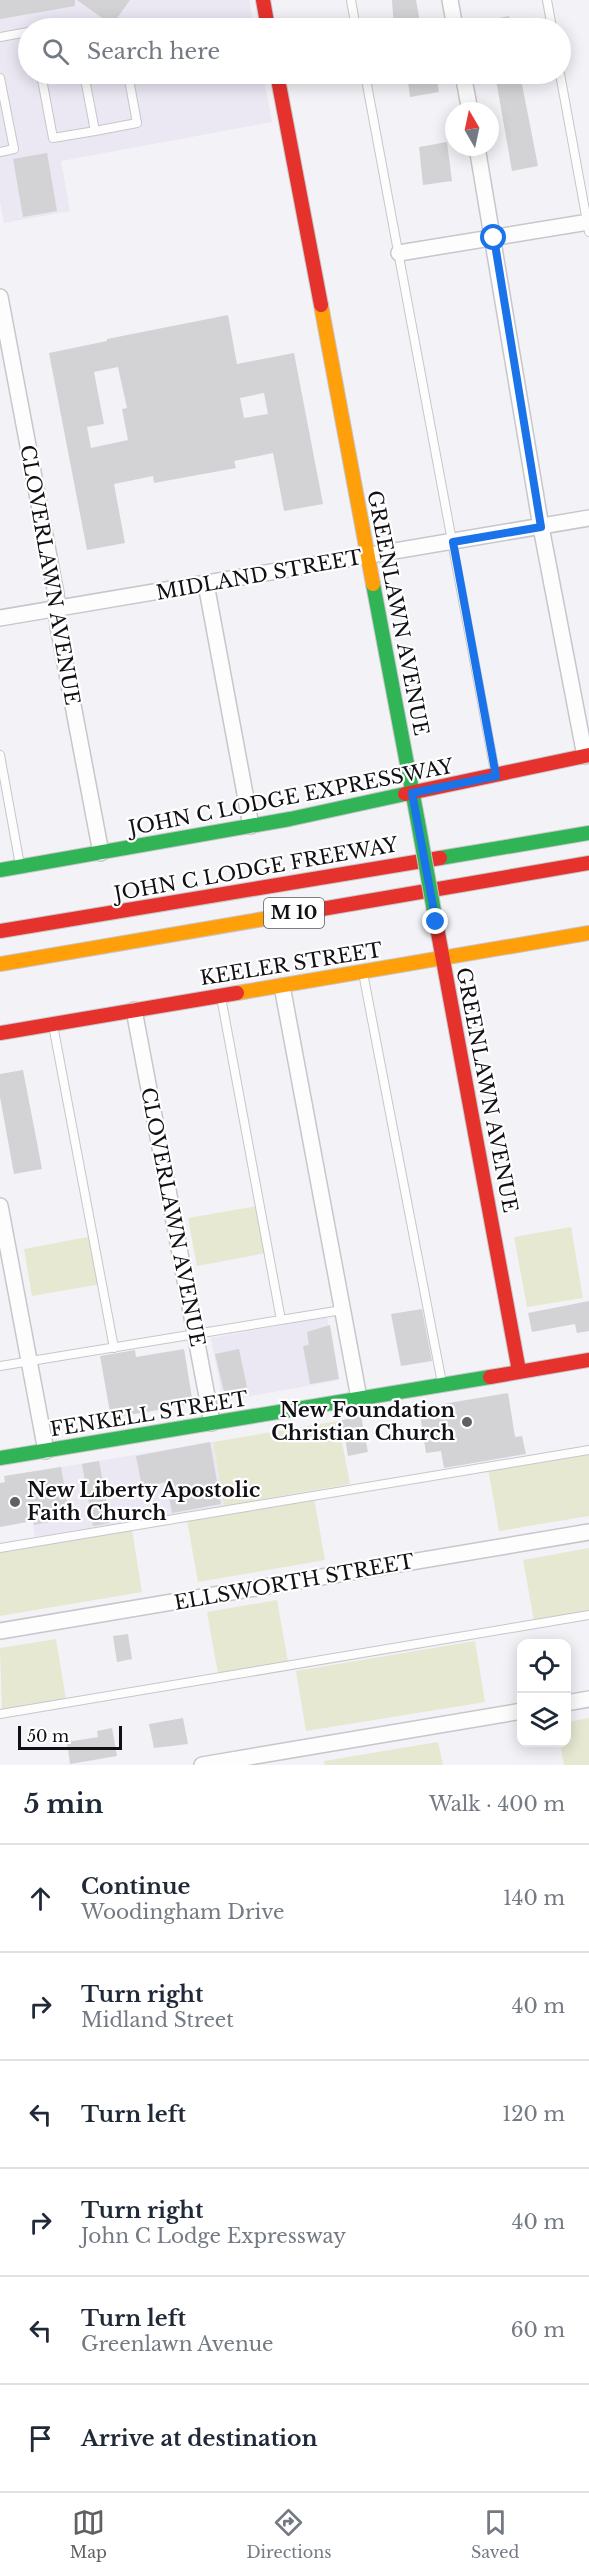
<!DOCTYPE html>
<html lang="en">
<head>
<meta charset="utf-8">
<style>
	:root { --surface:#fff; --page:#f2f2f3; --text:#1f2937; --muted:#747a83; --line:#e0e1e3; --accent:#615f63 }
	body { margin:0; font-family:"Libre Baskerville",serif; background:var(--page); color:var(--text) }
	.controls { position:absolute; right:18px; bottom:18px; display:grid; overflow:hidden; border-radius:12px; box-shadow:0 3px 15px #0003 }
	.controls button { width:54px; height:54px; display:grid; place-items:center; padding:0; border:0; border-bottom:2px solid var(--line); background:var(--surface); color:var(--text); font:30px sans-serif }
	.compass { position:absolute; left:445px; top:102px; width:54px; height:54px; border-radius:50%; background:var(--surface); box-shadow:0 3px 15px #0003; rotate:351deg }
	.scale { position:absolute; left:18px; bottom:15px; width:104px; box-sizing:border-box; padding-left:6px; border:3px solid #121014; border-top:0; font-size:16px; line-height:21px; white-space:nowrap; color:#121014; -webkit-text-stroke:4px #fff; paint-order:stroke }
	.stop { position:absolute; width:18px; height:18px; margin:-14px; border:4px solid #1a73e8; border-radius:50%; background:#fff }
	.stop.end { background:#1a73e8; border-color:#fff; box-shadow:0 2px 6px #0008 }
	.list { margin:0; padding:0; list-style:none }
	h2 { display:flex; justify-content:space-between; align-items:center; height:78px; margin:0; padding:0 24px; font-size:26px }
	h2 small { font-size:20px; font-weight:400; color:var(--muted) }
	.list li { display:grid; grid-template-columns:39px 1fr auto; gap:18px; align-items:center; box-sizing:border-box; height:108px; padding:0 24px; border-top:2px solid var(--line) }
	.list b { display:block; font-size:22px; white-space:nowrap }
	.list p { margin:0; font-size:20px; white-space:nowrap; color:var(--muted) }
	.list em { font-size:20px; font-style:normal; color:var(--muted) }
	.icon { flex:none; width:33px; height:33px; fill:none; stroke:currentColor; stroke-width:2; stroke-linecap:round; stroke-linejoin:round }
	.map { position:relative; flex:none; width:589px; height:1765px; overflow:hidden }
	.search { position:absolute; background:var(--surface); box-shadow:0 3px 15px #0003; left:18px; right:18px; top:18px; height:66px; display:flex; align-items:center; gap:15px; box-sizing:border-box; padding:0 21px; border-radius:33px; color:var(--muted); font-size:22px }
	.sheet { height:726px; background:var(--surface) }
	nav { display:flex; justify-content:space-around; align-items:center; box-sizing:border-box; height:84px; border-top:2px solid var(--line); background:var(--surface); font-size:16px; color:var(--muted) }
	nav a { display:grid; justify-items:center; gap:3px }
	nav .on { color:var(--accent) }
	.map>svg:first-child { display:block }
	.built { fill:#ebe7f3 }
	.green { fill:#e6e8d2 }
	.building { fill:#d3d2d5; fill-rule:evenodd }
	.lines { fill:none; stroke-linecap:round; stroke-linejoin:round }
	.lane-casing { stroke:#c7c6ca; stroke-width:10 }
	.street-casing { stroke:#c7c6ca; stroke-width:18 }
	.fast-casing { stroke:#c7c6ca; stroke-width:16 }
	.slow-casing { stroke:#c7c6ca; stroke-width:16 }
	.jam-casing { stroke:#c7c6ca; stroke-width:16 }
	.lane { stroke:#fdfdfe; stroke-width:8 }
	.street { stroke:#fdfdfe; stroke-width:15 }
	.fast { stroke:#30b455; stroke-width:14 }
	.slow { stroke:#ff9f0a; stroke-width:14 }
	.jam { stroke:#e5322d; stroke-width:14 }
	.fast-bridge-casing { stroke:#c7c6ca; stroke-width:16; stroke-linecap:butt }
	.fast-bridge { stroke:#30b455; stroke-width:14 }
	.route { stroke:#1a73e8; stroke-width:8 }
	.poi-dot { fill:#615f63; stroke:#fff; stroke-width:2 }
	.labels { text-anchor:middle; stroke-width:4.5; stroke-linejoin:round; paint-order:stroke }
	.shield { fill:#fff; stroke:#59585a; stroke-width:1.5 }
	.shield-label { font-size:18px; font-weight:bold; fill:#121014 }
	.street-label { font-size:20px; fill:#121014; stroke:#fff }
	.poi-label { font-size:20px; font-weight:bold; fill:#121014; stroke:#fff; text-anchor:end }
</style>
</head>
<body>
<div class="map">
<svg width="589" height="1765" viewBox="0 0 589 1765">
	<rect width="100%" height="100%" fill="#f3f2f7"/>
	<path class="built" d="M0,0H249L254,28H28V74H263L272,122L61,161L70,211L4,223L0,202Z
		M327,1317L339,1380L223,1401L211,1338Z
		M213,1442L224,1506L35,1537L25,1473Z"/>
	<path class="green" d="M257,1206L266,1253L197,1266L188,1218Z
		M571,1227L583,1298L527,1307L514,1237Z
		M93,1236L101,1284L32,1296L24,1249Z
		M338,1421L350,1484L224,1506L213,1442Z
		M589,1451V1516L499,1531L488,1468Z
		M314,1498L325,1560L198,1582L187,1520Z
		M132,1530L142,1592L0,1616V1553Z
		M589,1548V1611L534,1621L523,1560Z
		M277,1600L288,1662L218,1674L207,1612Z
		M56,1639L66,1699L2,1711L0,1648Z
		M475,1641L485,1702L306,1731L296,1671Z
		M589,1718V1765H564L560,1743L566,1742L567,1722Z
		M438,1742L443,1765H325L324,1761Z"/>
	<path class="building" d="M0,0H75V6L0,19Z
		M77,0H130L112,25Z
		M392,0H416L421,28H394Z
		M509,16L511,28H474L473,23Z
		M407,74H436L439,92L410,97Z
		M495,74H520L538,166L512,171Z
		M447,142L452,181L423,185L419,147Z
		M47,153L57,211L23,217L13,159Z
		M228,315L237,364L294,353L323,504L284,511L273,453L234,461L236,468L154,483L153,476L114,484L125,543L87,550L49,353L107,341V339ZM118,367L127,408L122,409L128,440L91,448L87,427L104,424L94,372ZM264,393L268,414L244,418L240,398Z
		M23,1070L42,1169L14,1174L0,1097V1074Z
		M589,1301V1331L577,1333L575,1324L532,1332L528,1313Z
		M422,1309L432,1361L401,1366L391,1314Z
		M330,1325L339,1379L310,1384L303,1346L309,1345L307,1332Z
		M184,1349L193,1404L111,1418L100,1356L135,1350L136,1357Z
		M239,1349L248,1392L225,1396L215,1354Z
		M508,1393L515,1437L522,1436L526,1454L444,1468L441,1451L426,1453L419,1408Z
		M361,1416L368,1452L348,1456L342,1420Z
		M210,1442L221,1504L172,1513L166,1482L142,1487L136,1456Z
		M99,1461L110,1523L93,1526L82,1464Z
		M61,1467L70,1518L34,1525L33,1521L0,1527V1483L5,1482L4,1476Z
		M128,1634L132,1659L117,1662L113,1636Z
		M183,1718L188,1744L154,1748L149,1724Z
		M112,1728L117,1756L70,1764L67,1742L98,1737L97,1731Z"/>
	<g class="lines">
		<g class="lane-casing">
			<path id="lane" d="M351,0L356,28
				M547,0L552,28
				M51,28L70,25L72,28
				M0,37L28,32
				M41,74L53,138L95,131L84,74
				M365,74L495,772
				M560,74L589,232
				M0,78L14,149L0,152
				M95,131L137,123L128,74
				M0,755L20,865
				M363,973L442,1383
				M221,997L281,1320
				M53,1025L114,1348
				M0,1366L342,1310
				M0,1548L589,1450
				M0,1714L589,1615"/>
		</g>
		<g class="street-casing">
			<path id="street" d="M450,0L455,28
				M463,74L470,111
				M477,147L541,527L585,756
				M399,253L589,222
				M0,297L56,594L58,626L101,853
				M206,584L251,826
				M0,618L589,518
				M282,986L359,1398
				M134,1010L212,1423
				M0,1206L46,1451
				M0,1631L589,1532
				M566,1703L589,1699
				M202,1765L522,1711"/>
		</g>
		<g class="fast-casing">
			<path id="fast" d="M373,584L418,822
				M440,858L589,833
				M0,870L290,819L405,794
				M0,1458L490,1377"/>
		</g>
		<g class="slow-casing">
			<path id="slow" d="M321,305L373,584
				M0,964L281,916
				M237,993L589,933"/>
		</g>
		<g class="jam-casing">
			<path id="jam" d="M263,0L268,28
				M277,74L321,305
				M405,794L589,755
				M281,916L589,863
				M436,922L519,1371
				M0,931L440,858
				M0,1033L237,993
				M490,1377L589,1360"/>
		</g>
		<use href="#lane" class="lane"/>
		<use href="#street" class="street"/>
		<use href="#fast" class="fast"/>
		<use href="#slow" class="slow"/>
		<use href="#jam" class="jam"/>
		<g class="fast-bridge-casing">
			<path id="fast-bridge" d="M418,822L436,922"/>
		</g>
		<use href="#fast-bridge" class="fast-bridge"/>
	</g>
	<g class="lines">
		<path class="route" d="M436,922L412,793L496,776L453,542L541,527L494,238"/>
	</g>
	<g class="poi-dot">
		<circle cx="467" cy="1422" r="6"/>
		<circle cx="15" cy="1502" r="6"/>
	</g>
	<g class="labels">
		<rect class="shield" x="264" y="898" width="60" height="30" rx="4.5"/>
		<g class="shield-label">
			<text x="294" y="919">M 10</text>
		</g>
		<g class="street-label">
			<text transform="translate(50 575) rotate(80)" y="7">CLOVERLAWN AVENUE</text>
			<text transform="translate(259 575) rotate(-10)" y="7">MIDLAND STREET</text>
			<text transform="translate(398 613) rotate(79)" y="7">GREENLAWN AVENUE</text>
			<text transform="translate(291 797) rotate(-11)" y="7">JOHN C LODGE EXPRESSWAY</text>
			<text transform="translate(256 869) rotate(-10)" y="7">JOHN C LODGE FREEWAY</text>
			<text transform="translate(291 964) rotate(-9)" y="7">KEELER STREET</text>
			<text transform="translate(487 1090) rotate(79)" y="7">GREENLAWN AVENUE</text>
			<text transform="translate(173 1217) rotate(79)" y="7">CLOVERLAWN AVENUE</text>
			<text transform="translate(149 1414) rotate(-9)" y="7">FENKELL STREET</text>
			<text transform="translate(294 1582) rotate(-10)" y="7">ELLSWORTH STREET</text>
		</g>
		<g class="poi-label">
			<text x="455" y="1417">New Foundation<tspan x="455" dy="23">Christian Church</tspan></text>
			<text x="27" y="1497" text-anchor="start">New Liberty Apostolic<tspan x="27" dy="23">Faith Church</tspan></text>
		</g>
	</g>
</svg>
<div class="controls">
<button><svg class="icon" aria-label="locate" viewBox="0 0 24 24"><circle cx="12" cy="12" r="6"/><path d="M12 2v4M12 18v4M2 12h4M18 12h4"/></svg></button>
<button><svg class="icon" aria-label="layers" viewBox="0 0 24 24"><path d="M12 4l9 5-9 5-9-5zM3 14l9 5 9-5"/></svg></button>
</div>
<svg class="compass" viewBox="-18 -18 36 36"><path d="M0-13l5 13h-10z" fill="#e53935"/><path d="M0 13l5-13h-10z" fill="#747a83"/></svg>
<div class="scale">50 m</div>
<div class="stop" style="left:494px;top:238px"></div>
<div class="stop end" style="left:436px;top:922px"></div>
<div class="search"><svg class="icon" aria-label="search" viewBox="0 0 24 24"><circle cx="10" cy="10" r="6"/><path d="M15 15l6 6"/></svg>Search here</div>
</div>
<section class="sheet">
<h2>5 min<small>Walk · 400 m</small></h2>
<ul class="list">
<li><svg class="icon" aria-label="ahead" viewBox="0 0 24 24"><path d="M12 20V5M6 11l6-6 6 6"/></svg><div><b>Continue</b><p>Woodingham Drive</p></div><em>140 m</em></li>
<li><svg class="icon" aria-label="right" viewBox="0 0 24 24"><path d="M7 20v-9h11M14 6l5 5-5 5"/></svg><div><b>Turn right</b><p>Midland Street</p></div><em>40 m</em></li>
<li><svg class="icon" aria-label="left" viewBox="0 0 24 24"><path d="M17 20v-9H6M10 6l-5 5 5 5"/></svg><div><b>Turn left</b></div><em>120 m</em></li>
<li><svg class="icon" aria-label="right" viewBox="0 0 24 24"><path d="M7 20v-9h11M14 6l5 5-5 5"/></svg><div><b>Turn right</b><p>John C Lodge Expressway</p></div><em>40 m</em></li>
<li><svg class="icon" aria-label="left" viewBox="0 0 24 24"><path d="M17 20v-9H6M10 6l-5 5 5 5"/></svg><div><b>Turn left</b><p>Greenlawn Avenue</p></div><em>60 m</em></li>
<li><svg class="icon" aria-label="arrive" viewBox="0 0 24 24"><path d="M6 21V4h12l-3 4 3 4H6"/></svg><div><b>Arrive at destination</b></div></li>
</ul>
</section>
<nav>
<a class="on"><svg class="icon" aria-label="map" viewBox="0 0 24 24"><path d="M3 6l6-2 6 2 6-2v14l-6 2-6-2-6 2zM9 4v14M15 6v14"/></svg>Map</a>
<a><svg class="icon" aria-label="directions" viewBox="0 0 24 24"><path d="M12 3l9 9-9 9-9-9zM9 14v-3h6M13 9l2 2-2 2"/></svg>Directions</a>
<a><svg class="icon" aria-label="saved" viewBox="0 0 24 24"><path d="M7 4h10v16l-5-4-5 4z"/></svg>Saved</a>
</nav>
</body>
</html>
